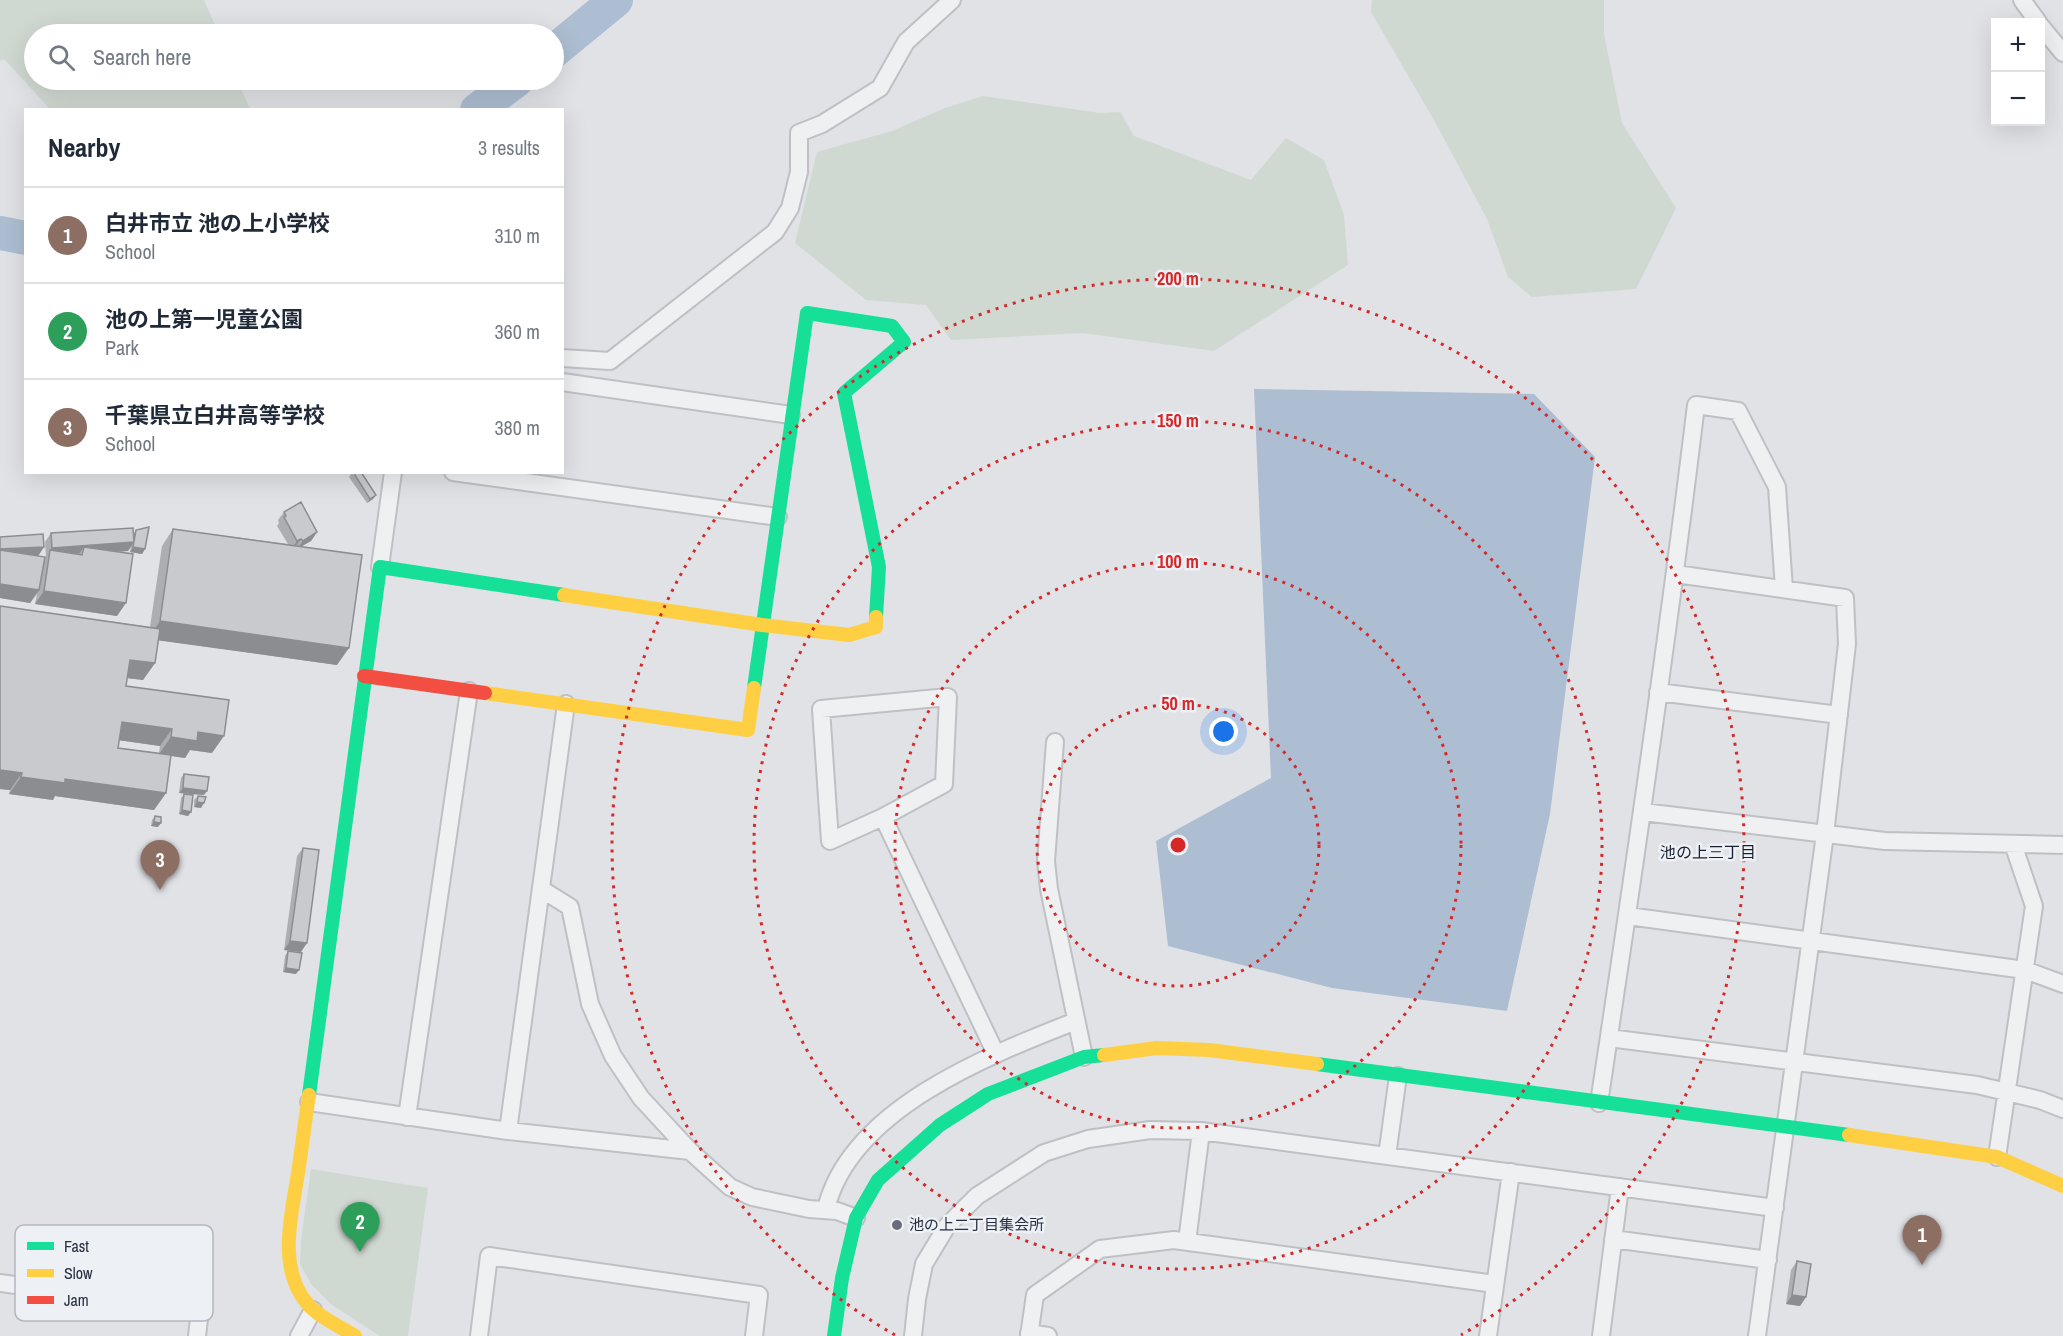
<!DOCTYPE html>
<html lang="en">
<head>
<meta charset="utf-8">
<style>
	:root { --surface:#fff; --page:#f6f6f7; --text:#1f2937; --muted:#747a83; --line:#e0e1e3; --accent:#ea580c }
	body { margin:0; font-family:"Archivo Narrow","Noto Sans JP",sans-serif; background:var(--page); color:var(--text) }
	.controls { position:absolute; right:18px; top:18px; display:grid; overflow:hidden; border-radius:0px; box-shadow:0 6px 24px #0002 }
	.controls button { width:54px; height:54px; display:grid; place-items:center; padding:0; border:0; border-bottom:2px solid var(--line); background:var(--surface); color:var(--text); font:30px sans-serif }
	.you { position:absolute; left:1224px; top:732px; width:21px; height:21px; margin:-15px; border:4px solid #fff; border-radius:50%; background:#1a73e8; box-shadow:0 0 0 9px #1a73e833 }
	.badge { display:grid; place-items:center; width:39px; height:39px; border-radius:50%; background:var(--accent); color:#fff; font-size:20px; font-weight:700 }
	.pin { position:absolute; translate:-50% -50px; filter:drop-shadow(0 2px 3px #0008) }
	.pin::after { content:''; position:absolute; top:32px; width:21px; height:18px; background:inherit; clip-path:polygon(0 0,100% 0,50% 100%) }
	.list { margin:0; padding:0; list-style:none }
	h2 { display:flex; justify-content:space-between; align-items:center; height:78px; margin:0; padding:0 24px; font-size:26px }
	h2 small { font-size:20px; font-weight:400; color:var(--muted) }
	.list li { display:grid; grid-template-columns:39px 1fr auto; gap:18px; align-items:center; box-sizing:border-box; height:96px; padding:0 24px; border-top:2px solid var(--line) }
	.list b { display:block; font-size:22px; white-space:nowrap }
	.list p { margin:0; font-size:20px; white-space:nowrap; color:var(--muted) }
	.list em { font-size:20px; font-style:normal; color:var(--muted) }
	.icon { flex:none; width:33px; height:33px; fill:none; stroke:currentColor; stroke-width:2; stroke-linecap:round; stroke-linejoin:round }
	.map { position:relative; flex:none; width:2063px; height:1336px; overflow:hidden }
	.search { position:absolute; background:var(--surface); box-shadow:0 6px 24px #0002; left:24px; top:24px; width:540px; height:66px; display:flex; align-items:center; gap:15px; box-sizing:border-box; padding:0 21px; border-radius:33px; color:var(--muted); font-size:22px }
	.panel { position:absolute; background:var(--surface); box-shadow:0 6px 24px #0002; left:24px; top:108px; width:540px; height:366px; border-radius:0px }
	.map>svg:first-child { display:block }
	.green { fill:#d0d9d1 }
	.water { fill:#adbed2 }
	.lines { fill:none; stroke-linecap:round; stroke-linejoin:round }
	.river { stroke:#adbed2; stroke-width:34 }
	.street-casing { stroke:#bec0c4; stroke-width:20 }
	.street { stroke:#eff0f2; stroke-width:16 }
	.fast { stroke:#16e098; stroke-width:14 }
	.slow { stroke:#ffcf43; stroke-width:14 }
	.jam { stroke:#f24e42; stroke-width:14 }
	.wall { fill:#acaeb1; fill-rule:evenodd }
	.shaded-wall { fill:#8c8d90 }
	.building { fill:#c8cace; stroke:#8c8d90; stroke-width:1.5 }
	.ring { fill:none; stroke:#d62828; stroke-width:3; stroke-dasharray:3 6 }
	.poi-dot { fill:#686e79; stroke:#edf0f5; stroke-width:2 }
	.labels { text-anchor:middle; stroke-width:5; stroke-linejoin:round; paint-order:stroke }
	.poi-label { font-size:15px; fill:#272f3f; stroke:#edf0f5; text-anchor:start }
	.neighbourhood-label { font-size:16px; fill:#19202f; stroke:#edf0f5 }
	.key { fill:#edf0f5; stroke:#b2b6be; stroke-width:1.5 }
	.key-label { font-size:16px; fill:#272f3f }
	.centre { fill:#d62828; stroke:#edf0f5; stroke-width:3 }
	.ring-label { font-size:18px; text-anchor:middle; font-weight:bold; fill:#d62828; stroke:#edf0f5; stroke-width:5; stroke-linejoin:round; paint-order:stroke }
</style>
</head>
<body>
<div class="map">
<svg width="2063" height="1336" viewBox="0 0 2063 1336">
	<rect width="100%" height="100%" fill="#e0e2e6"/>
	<path class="green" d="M0,0H204L219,34H34V80H237L250,109H50L4,59L0,61Z
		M1372,0H1604V34L1622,123L1676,208L1636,289L1532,297L1508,277L1487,219L1434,120L1371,12Z
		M983,96L1100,113L1120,112L1134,136L1251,180L1286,138L1324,160L1344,215L1348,265L1214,351L1083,333L951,340L926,305L866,300L795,243L817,152L892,131L945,108Z
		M311,1169L428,1188L408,1336H380L332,1305L311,1284L300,1264L301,1240Z"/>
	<path class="water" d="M1254,389L1534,394L1595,457L1550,814L1507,1011L1332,988L1168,946L1156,841L1271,778Z"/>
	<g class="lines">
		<path class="river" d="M554,51L616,0
			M477,110L517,80
			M0,233L26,238"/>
		<g class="street-casing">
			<path id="street" d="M2022,0L2038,22
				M2040,25L2063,53
				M562,358L610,361L775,232L790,208L799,172V133L822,124L880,88L906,42L952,0
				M562,382L791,415
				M453,472L778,517
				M380,567L393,472
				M1676,574L1845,598L1847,644L1825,834L1757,1336
				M1658,692L1839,715
				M1055,742L1046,861L1049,889L1084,1057
				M1643,812L1885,841L2063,845
				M883,817L944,784L948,697L821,709L830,841L883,817L996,1054
				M541,889L570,907L590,1004L613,1056L641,1098L690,1151L730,1187L752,1197L809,1209L837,1211L856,1218
				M1628,916L2025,970L2063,984
				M1609,1038L1977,1085L2040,1100L2063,1109
				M309,1102L508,1131L690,1151
				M1599,1103C1634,871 1668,638 1696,405L1738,411L1777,487L1784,589
				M407,1117L469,691
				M508,1131L566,704
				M1387,1156L1398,1076
				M1997,1157L2034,906L2013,844
				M826,1209C850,1109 989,1055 1076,1021
				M1613,1239L1768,1260
				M1187,1242L1201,1131
				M0,1283L200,1311L197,1336
				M1029,1333L1048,1336
				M299,1336L313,1310
				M479,1336L489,1256L759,1295L754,1336
				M913,1336L917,1299L924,1264L947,1226L977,1196L1044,1153L1088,1139L1150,1130L1201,1131L1775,1208
				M1029,1336L1035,1295L1100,1249L1174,1240L1495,1284
				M1488,1336L1511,1172
				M1601,1336L1620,1187"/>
		</g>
		<use href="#street" class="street"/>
		<path class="fast" d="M754,688L807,313L892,326L904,342L844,393L879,567L876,617
			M1317,1064L1849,1135
			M309,1095L380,567L564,595
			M834,1336L842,1278L856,1218L878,1180L940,1125L988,1094L1084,1057L1104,1055"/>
		<path class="slow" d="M564,595L762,625L849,635L876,627V617
			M485,693L748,730L754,688
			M1104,1055L1157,1048L1209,1050L1317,1064
			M309,1095C305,1121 302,1147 298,1173C292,1213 277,1266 306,1302C318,1317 339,1326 355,1336
			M1849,1135L1997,1157L2063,1186"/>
		<path class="jam" d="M364,676L485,693"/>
	</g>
	<path class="wall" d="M352,473L373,499L367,503L349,477Z
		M284,512L317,532L311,541L302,546L337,665L159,640L155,663L143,680L127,678L126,686L212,753L190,750L185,758L171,756L166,793L154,810L55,796L53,800L9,794L10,790L0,789V606L150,627L162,546L173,529L288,544L277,526L279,523L278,520ZM119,740L160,746L159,753L118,748Z
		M136,530L145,549L142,554L130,552L131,547L128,551L115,552L117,616L35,604L37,594L30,603L0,598V537L44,547L38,556L45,558L46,556L45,542L51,533H134Z
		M184,774L204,795L179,793L181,778Z
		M184,794L191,812L188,816L179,814L181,798Z
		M198,796L201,808L194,807V800Z
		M155,816L158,827L151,826L152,820Z
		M303,848L301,952L284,950L297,856Z
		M288,951L296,974L283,972L285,956Z
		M1797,1261L1806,1297L1800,1306L1786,1304L1791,1270Z"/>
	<path class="shaded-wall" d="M376,495L373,499L367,503L370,499Z
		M317,532L311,541L297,549L303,541Z
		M301,539L295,547L291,550L297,541Z
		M134,542L128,551L83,554L84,547L79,554L50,550L52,548Z
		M44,547L38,556L0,549Z
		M133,547L145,549L142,554L130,552Z
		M0,584L39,590L30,603L0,598Z
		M44,591L126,603L117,616L35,604Z
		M160,621L349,648L337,665L148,639Z
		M130,660L155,663L143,680L118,677Z
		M122,722L172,729L160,746L110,739Z
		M198,732L224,736L212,753L190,750L185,758L159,754L171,737Z
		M0,770L22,773L10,790L0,789Z
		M21,777L65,779L166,793L154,810L55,796L53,800L9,794Z
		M183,788L207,791L204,795L179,793Z
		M197,802L204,803L201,808L194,807Z
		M182,810L191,812L188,816L179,814Z
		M154,822L161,823L158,827L151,826Z
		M290,941L307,943L301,952L284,950Z
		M286,968L299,970L296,974L283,972Z
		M1792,1295L1806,1297L1800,1306L1786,1304Z"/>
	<path class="building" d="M353,472H361L376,495L370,499Z
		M301,502L317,532L303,541L301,539L297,541L284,517L286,516L284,512Z
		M149,527L145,549L133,547L136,530Z
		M133,528L134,542L52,548L51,533Z
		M173,529L362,555L349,648L160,621Z
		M43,534L44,547L0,549V537Z
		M84,547L133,554L126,603L44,591L50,550L82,555Z
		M0,550L45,557L39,590L0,584Z
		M0,606L160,629L155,663L130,660L126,686L229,700L224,736L198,732L197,741L171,737L172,729L122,722L118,748L171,755L166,793L65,779V783L21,777L22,773L0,770Z
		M184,774L209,777L207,791L183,788Z
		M184,794L193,795L191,812L182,810Z
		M198,796L206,797L204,803L197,802Z
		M155,816L161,817V823L154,822Z
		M303,848L319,850L307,943L290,941Z
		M288,951L302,953L299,970L286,968Z
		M1797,1261L1811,1264L1806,1297L1792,1295Z"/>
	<g class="ring">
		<circle cx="1178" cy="845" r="141"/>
		<circle cx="1178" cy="845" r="283"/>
		<circle cx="1178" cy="845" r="424"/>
		<path d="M895 1335A566 566 0 1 1 1461 1335"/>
	</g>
	<circle class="poi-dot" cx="897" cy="1225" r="6"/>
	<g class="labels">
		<g class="poi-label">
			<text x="909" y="1230">池の上二丁目集会所</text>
		</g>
		<g class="neighbourhood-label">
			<text x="1708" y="858">池の上三丁目</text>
		</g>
	</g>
	<rect x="15" y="1225" width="198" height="96" rx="9" class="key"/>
	<rect x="27" y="1242" width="27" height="8" fill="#16e098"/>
	<rect x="27" y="1269" width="27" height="8" fill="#ffcf43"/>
	<rect x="27" y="1296" width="27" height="8" fill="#f24e42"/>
	<g class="key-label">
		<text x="64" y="1252">Fast</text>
		<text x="64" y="1279">Slow</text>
		<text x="64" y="1306">Jam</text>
	</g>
	<circle cx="1178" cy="845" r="9" class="centre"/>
	<g class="ring-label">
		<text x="1178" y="285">200 m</text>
		<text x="1178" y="427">150 m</text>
		<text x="1178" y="568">100 m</text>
		<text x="1178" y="710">50 m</text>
	</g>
</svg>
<div class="controls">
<button>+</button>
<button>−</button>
</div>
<div class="you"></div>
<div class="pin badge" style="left:1922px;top:1265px;background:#8d6e63">1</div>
<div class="pin badge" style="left:360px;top:1252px;background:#2e9e5b">2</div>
<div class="pin badge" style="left:160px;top:890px;background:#8d6e63">3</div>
<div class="search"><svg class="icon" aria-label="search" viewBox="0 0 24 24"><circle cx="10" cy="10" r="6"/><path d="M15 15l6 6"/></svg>Search here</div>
<section class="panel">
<h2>Nearby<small>3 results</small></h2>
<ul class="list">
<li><span class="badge" style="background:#8d6e63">1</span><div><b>白井市立 池の上小学校</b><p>School</p></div><em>310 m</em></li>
<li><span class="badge" style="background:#2e9e5b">2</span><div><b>池の上第一児童公園</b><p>Park</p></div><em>360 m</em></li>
<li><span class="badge" style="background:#8d6e63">3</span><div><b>千葉県立白井高等学校</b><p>School</p></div><em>380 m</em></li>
</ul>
</section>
</div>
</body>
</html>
